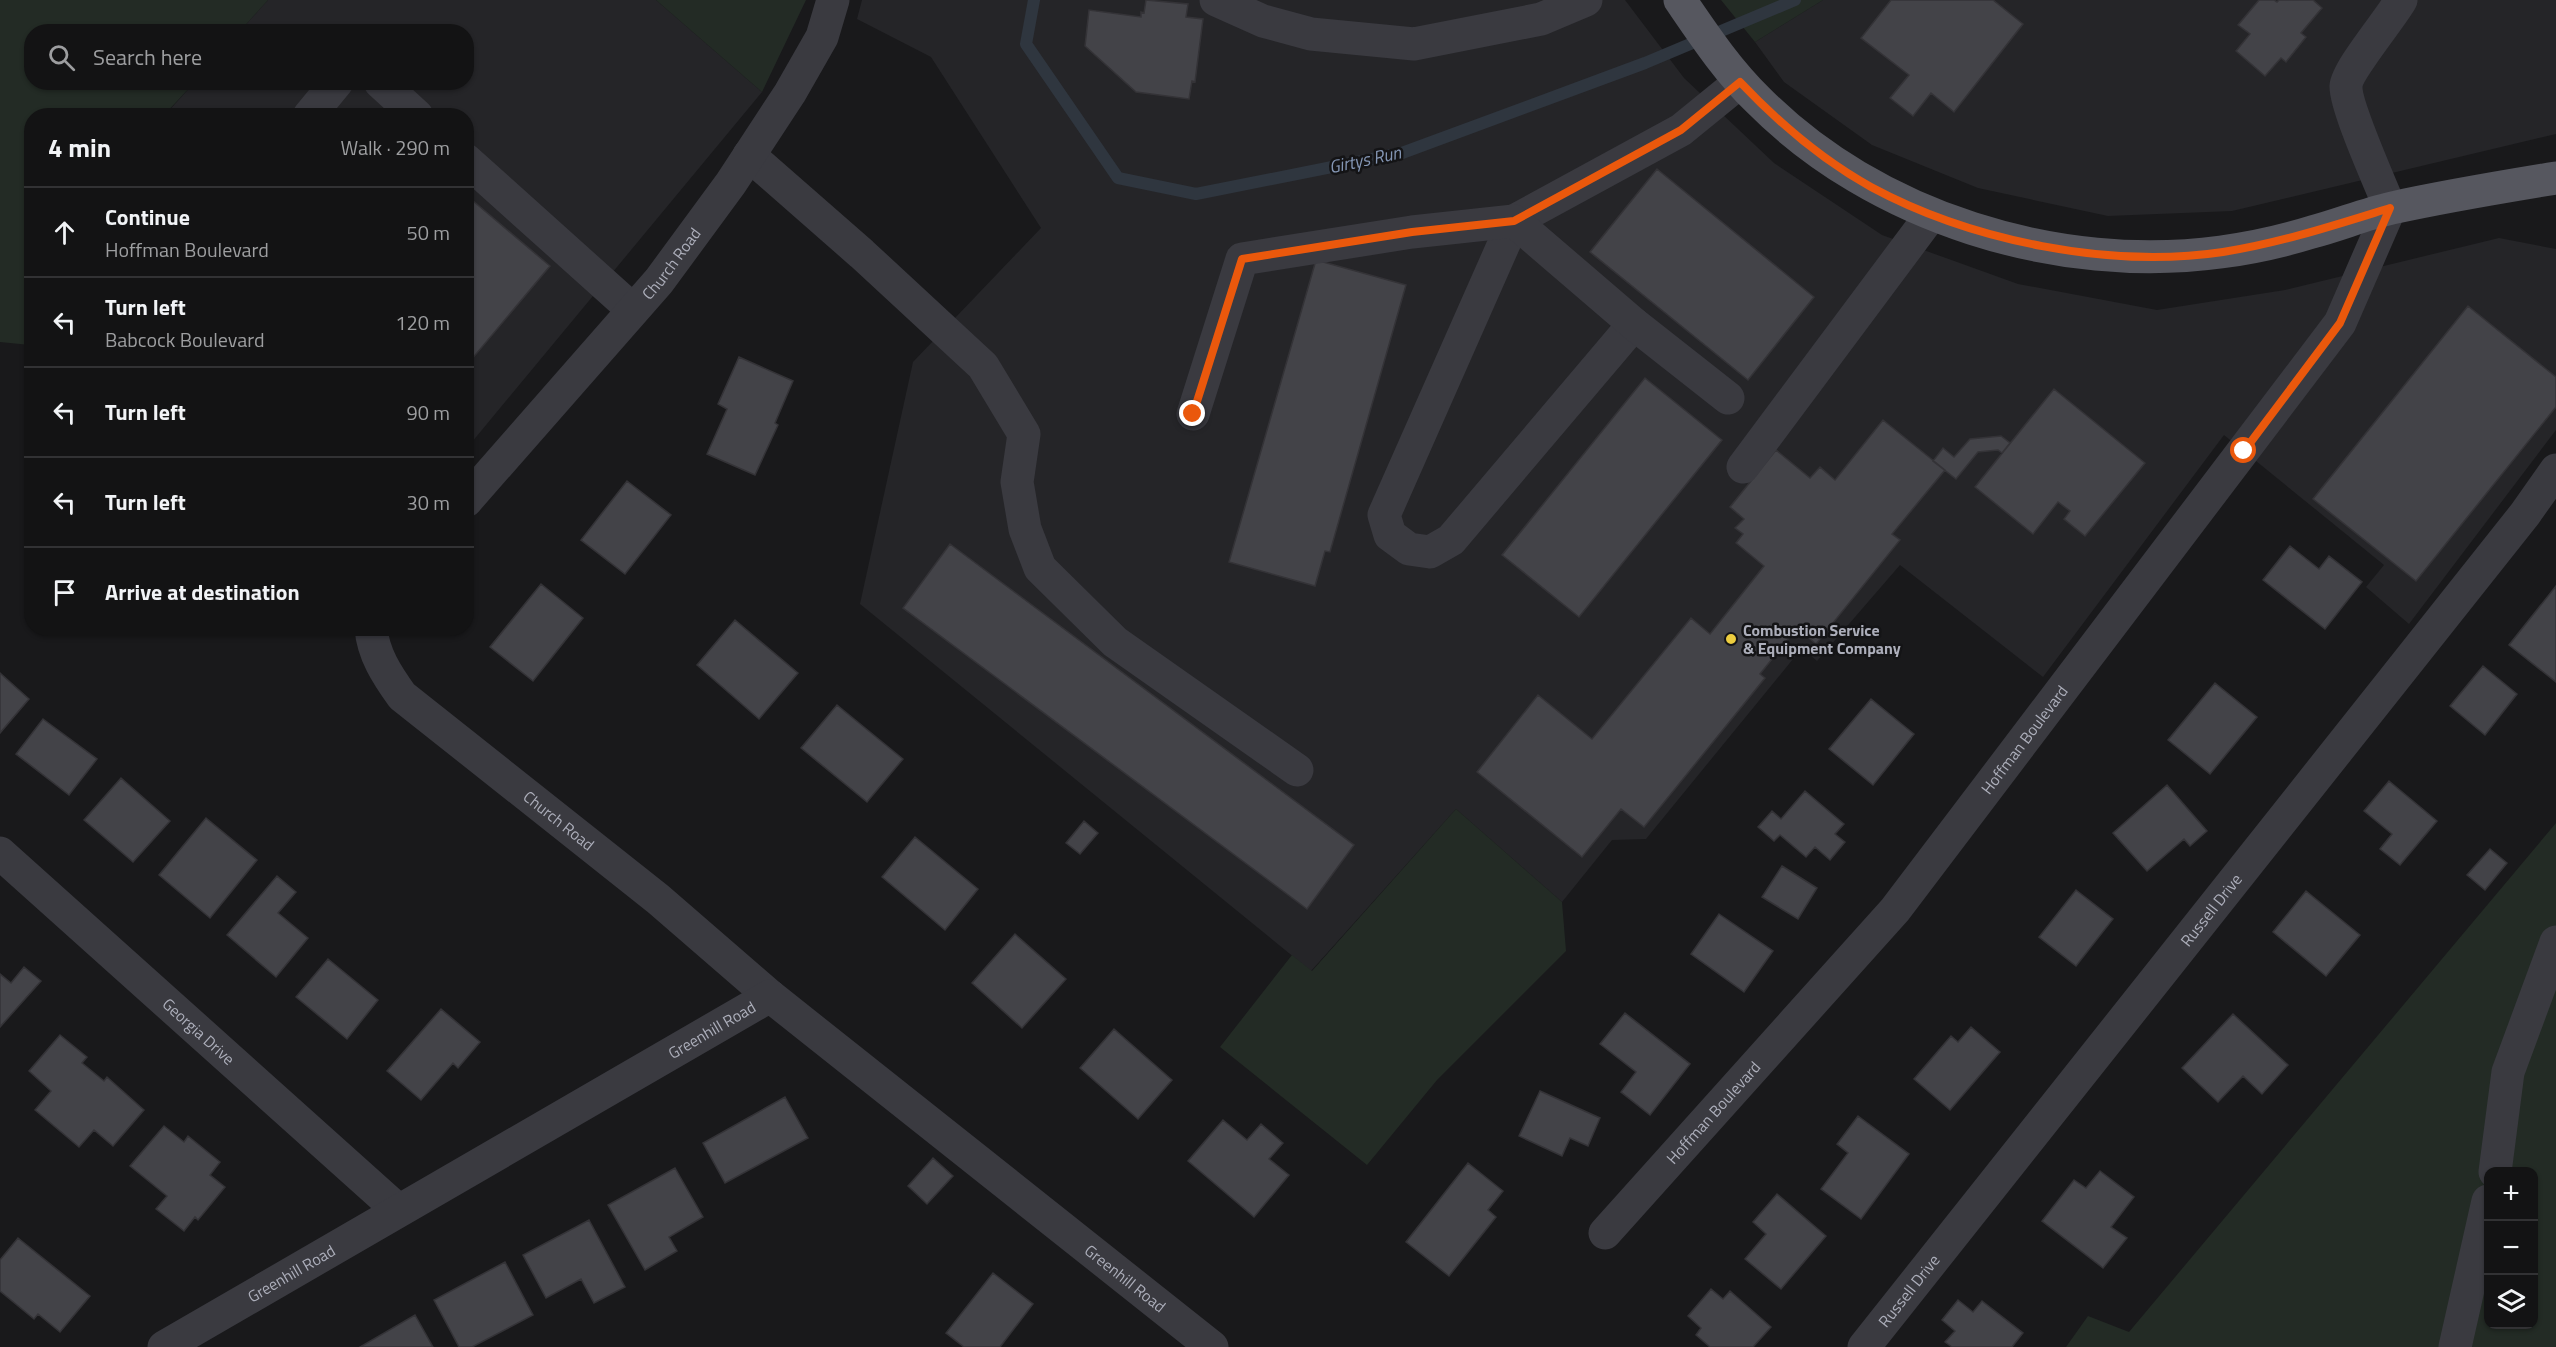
<!DOCTYPE html>
<html lang="en">
<head>
<meta charset="utf-8">
<style>
	:root { --surface:#131314; --page:#1c1c1d; --text:#f1f3f6; --muted:#9d9ea0; --line:#323234 }
	body { margin:0; font-family:"Titillium Web",sans-serif; background:var(--page); color:var(--text) }
	.controls { position:absolute; right:18px; bottom:18px; display:grid; overflow:hidden; border-radius:12px; box-shadow:0 2px 4px #0004 }
	.controls button { width:54px; height:54px; display:grid; place-items:center; padding:0; border:0; border-bottom:2px solid var(--line); background:var(--surface); color:var(--text); font:30px sans-serif }
	.stop { position:absolute; width:18px; height:18px; margin:-14px; border:4px solid #ea580c; border-radius:50%; background:#fff }
	.stop.end { background:#ea580c; border-color:#fff; box-shadow:0 2px 6px #0008 }
	.list { margin:0; padding:0; list-style:none }
	h2 { display:flex; justify-content:space-between; align-items:center; height:78px; margin:0; padding:0 24px; font-size:26px }
	h2 small { font-size:20px; font-weight:400; color:var(--muted) }
	.list li { display:grid; grid-template-columns:39px 1fr auto; gap:18px; align-items:center; box-sizing:border-box; height:90px; padding:0 24px; border-top:2px solid var(--line) }
	.list b { display:block; font-size:22px; white-space:nowrap }
	.list p { margin:0; font-size:20px; white-space:nowrap; color:var(--muted) }
	.list em { font-size:20px; font-style:normal; color:var(--muted) }
	.icon { flex:none; width:33px; height:33px; fill:none; stroke:currentColor; stroke-width:2; stroke-linecap:round; stroke-linejoin:round }
	.map { position:relative; flex:none; width:2556px; height:1347px; overflow:hidden }
	.search { position:absolute; background:var(--surface); box-shadow:0 2px 4px #0004; left:24px; top:24px; width:450px; height:66px; display:flex; align-items:center; gap:15px; box-sizing:border-box; padding:0 21px; border-radius:24px; color:var(--muted); font-size:22px }
	.panel { position:absolute; background:var(--surface); box-shadow:0 2px 4px #0004; left:24px; top:108px; width:450px; height:528px; border-radius:24px }
	.map>svg:first-child { display:block }
	.built { fill:#252528 }
	.green { fill:#232b25; fill-rule:evenodd }
	.lines { fill:none; stroke-linecap:round; stroke-linejoin:round }
	.stream { stroke:#2f363f; stroke-width:12 }
	.building { fill:#434348; stroke:#343337; stroke-width:1.5 }
	.minor { stroke:#3a3a40; stroke-width:33 }
	.major { stroke:#56575f; stroke-width:33 }
	.route { stroke:#ea580c; stroke-width:8 }
	.poi-dot { fill:#edcd3f; stroke:#141416; stroke-width:2 }
	.labels { text-anchor:middle; stroke-width:5; stroke-linejoin:round; paint-order:stroke }
	.street-label { font-size:16px; fill:#acaeba; stroke:#141416 }
	.poi-label { font-size:16px; font-weight:bold; fill:#acaeba; stroke:#141416; text-anchor:start }
	.water-label { font-size:18px; font-style:italic; fill:#8496b4; stroke:#141416 }
</style>
</head>
<body>
<div class="map">
<svg width="2556" height="1347" viewBox="0 0 2556 1347">
	<rect width="100%" height="100%" fill="#19191b"/>
	<path class="built" d="M268,0H656L762,92L467,448L466,116H164L194,83L466,82V32L240,31Z
		M862,0H1625L1684,78L1774,163L1882,235L2018,284L2157,310L2285,290L2499,238L2556,249V430L2409,624L2366,587L2384,565L2224,435L2043,677L1900,565L1817,661L1802,648L1646,839L1612,840L1562,902L1456,809L1311,971L860,604L913,362L1041,228L931,57L857,19Z
		M1823,0H2556V134L2232,211L2108,216L1978,188L1872,145L1784,82L1755,42Z"/>
	<path class="green" d="M0,0H268L240,31L32,32V82L194,83L164,115L32,116L30,345L0,342Z
		M656,0H806L762,92Z
		M1721,0H1823L1755,42Z
		M1456,809L1562,902L1566,951L1437,1080L1367,1165L1220,1047L1292,955L1312,971Z
		M2556,823V1347H2066L2088,1316L2129,1332ZM2488,1172H2534V1324H2488Z"/>
	<g class="lines">
		<path class="stream" d="M1034,0L1026,44L1118,178L1196,194L1402,153L1645,63L1795,0"/>
	</g>
	<path class="building" d="M1146,0L1188,4L1186,17L1203,19L1195,82L1192,81L1189,99L1136,92L1085,46L1089,10L1141,17V12L1144,13Z
		M1891,0H1993L2023,24L1954,112L1931,93L1913,116L1890,98L1909,75L1861,38Z
		M2259,0H2274L2277,2L2279,0H2313L2322,8L2301,33L2306,37L2286,62L2281,58L2265,76L2236,51L2250,34L2238,25Z
		M1657,169L1814,297L1748,380L1590,252Z
		M466,195L550,266L466,366Z
		M1316,260L1406,285L1330,552L1325,551L1315,586L1229,562Z
		M2468,306L2556,377V407L2416,581L2313,499Z
		M739,357L793,381L775,423L778,425L755,475L707,454L727,409L718,404Z
		M1645,378L1722,440L1579,617L1502,555Z
		M2054,389L2145,463L2085,536L2064,519L2070,511L2058,502L2033,534L1975,487Z
		M1883,420L1945,470L1892,534L1900,540L1816,644L1797,628L1760,674L1765,678L1644,827L1621,809L1582,857L1477,772L1538,695L1592,739L1691,618L1710,634L1764,566L1736,543L1743,534L1735,528L1744,519L1730,507L1776,450L1810,478L1820,467L1835,480Z
		M2001,436L2010,443L2002,453L1998,450L1978,452L1956,479L1933,461L1943,448L1954,457L1970,439Z
		M627,481L671,515L625,574L581,540Z
		M950,544L1354,845L1307,909L903,608Z
		M2290,546L2319,569L2329,556L2362,582L2325,629L2263,580Z
		M541,584L583,618L533,681L490,647Z
		M2556,586V682L2509,645Z
		M735,620L798,673L759,719L697,665Z
		M2483,666L2517,694L2485,735L2450,706Z
		M0,673L29,699L0,733Z
		M2215,683L2257,717L2210,774L2168,740Z
		M1871,699L1914,734L1873,785L1829,749Z
		M837,705L903,759L867,802L801,748Z
		M43,719L97,759L69,795L16,754Z
		M121,778L170,821L133,862L84,820Z
		M2389,781L2437,821L2400,865L2380,849L2392,834L2364,811Z
		M2167,785L2207,831L2190,846L2184,839L2147,871L2113,833Z
		M1805,791L1844,824L1835,834L1845,842L1830,860L1815,847L1806,857L1780,835L1774,841L1758,827L1772,811L1781,819Z
		M206,818L257,860L210,918L159,875Z
		M1084,821L1098,833L1080,854L1066,843Z
		M915,837L978,889L945,930L882,877Z
		M2490,849L2507,863L2485,890L2467,875Z
		M1782,866L1817,888L1798,919L1762,897Z
		M277,876L296,892L278,913L308,938L276,977L227,935Z
		M2076,890L2113,919L2076,966L2039,937Z
		M2306,891L2360,935L2326,976L2273,932Z
		M1719,914L1773,951L1744,992L1691,954Z
		M1015,934L1066,979L1022,1028L972,983Z
		M328,959L378,1000L347,1039L296,997Z
		M24,967L41,981L0,1027V974L11,983Z
		M441,1009L480,1042L458,1068L453,1063L421,1100L387,1071Z
		M1625,1013L1690,1064L1650,1115L1621,1092L1636,1072L1600,1044Z
		M2233,1014L2288,1065L2262,1094L2243,1076L2218,1102L2182,1068Z
		M1971,1027L2000,1052L1950,1110L1914,1079L1951,1036L1958,1042Z
		M1114,1029L1172,1080L1138,1119L1080,1068Z
		M60,1035L87,1057L82,1063L104,1081L107,1077L144,1110L113,1146L94,1130L79,1147L35,1110L51,1091L29,1071Z
		M1540,1091L1600,1118L1588,1146L1570,1138L1562,1156L1519,1136Z
		M785,1097L808,1138L725,1183L703,1143Z
		M1858,1116L1909,1154L1861,1219L1821,1189L1848,1153L1837,1144Z
		M1223,1120L1247,1140L1261,1124L1283,1143L1269,1159L1289,1175L1254,1217L1188,1161Z
		M164,1126L184,1142L188,1136L220,1162L210,1175L225,1187L198,1220L195,1217L184,1231L156,1209L167,1196L130,1166Z
		M933,1158L953,1176L927,1204L908,1186Z
		M1468,1163L1503,1191L1488,1210L1496,1217L1449,1276L1406,1242Z
		M675,1168L703,1217L669,1237L677,1251L645,1270L608,1205Z
		M2100,1171L2134,1197L2111,1227L2127,1238L2103,1268L2042,1221L2074,1180L2086,1188Z
		M1777,1194L1826,1236L1781,1289L1745,1259L1766,1234L1753,1222Z
		M589,1220L625,1287L594,1303L581,1279L546,1298L523,1255Z
		M18,1238L90,1296L60,1332L38,1314L34,1319L0,1291V1260Z
		M505,1262L533,1315L472,1347H459L434,1300Z
		M993,1273L1033,1304L1000,1347H964L946,1333Z
		M1711,1289L1723,1299L1730,1291L1771,1327L1753,1347H1710L1696,1335L1701,1328L1688,1316Z
		M1958,1300L1973,1312L1982,1301L2023,1333L2012,1347H1952L1945,1342L1955,1331L1942,1320Z
		M415,1315L433,1347H360Z"/>
	<g class="lines">
		<g class="minor">
			<path d="M1216,0L1263,21L1311,34L1414,44L1541,19L1586,0"/>
			<path d="M380,82L417,116"/>
			<path d="M309,116L337,82"/>
			<path d="M749,155L862,254L983,366L1024,434L1017,482L1025,529L1040,568L1115,642L1297,770"/>
			<path d="M466,160L633,310"/>
			<path d="M1634,324L1451,540L1430,552L1409,549L1390,535L1384,515L1514,221L1681,130L1740,82"/>
			<path d="M1193,414L1242,259L1412,232L1514,221L1634,324L1728,398"/>
			<path d="M1743,467L1931,215"/>
			<path id="s1" d="M466,501L659,281L731,183L790,93L822,37L833,0"/>
			<path id="s2" d="M371,628C373,654 387,675 402,696L658,899L770,996"/>
			<path id="s3" d="M0,853L398,1210"/>
			<path d="M2495,1172L2508,1072L2556,942"/>
			<path id="s4" d="M1605,1233L1895,910L2340,323L2390,208C2381,185 2345,106 2346,86C2347,70 2391,18 2401,0"/>
			<path id="s5" d="M164,1347L770,996L1212,1347"/>
			<path id="s6" d="M1864,1347L2525,514L2556,470"/>
			<path d="M2455,1347L2488,1201"/>
		</g>
		<path class="major" d="M1680,0C1704,35 1727,70 1758,100C1875,218 2058,274 2221,252C2251,248 2283,241 2312,232C2339,225 2365,214 2392,208C2446,196 2501,187 2556,178"/>
	</g>
	<g class="lines">
		<path class="route" d="M1193,414L1242,259L1412,232L1514,221L1681,130L1740,82C1778,122 1822,160 1871,187C1971,241 2110,269 2223,252C2280,243 2335,225 2390,208L2340,323L2244,451"/>
	</g>
	<circle class="poi-dot" cx="1731" cy="639" r="6"/>
	<g class="labels">
		<g class="street-label">
			<text dy="6" stroke="none"><textPath href="#s1" startOffset="314">Church Road</textPath></text>
			<text dy="6" stroke="none"><textPath href="#s4" startOffset="648">Hoffman Boulevard</textPath></text>
			<text dy="6" stroke="none"><textPath href="#s2" startOffset="276">Church Road</textPath></text>
			<text dy="6" stroke="none"><textPath href="#s6" startOffset="558">Russell Drive</textPath></text>
			<text dy="6" stroke="none"><textPath href="#s5" startOffset="633">Greenhill Road</textPath></text>
			<text dy="6" stroke="none"><textPath href="#s3" startOffset="267">Georgia Drive</textPath></text>
			<text dy="6" stroke="none"><textPath href="#s4" startOffset="162">Hoffman Boulevard</textPath></text>
			<text dy="6" stroke="none"><textPath href="#s5" startOffset="147">Greenhill Road</textPath></text>
			<text dy="6" stroke="none"><textPath href="#s5" startOffset="1154">Greenhill Road</textPath></text>
			<text dy="6" stroke="none"><textPath href="#s6" startOffset="72">Russell Drive</textPath></text>
		</g>
		<g class="poi-label">
			<text x="1743" y="636">Combustion Service<tspan x="1743" dy="18">&amp; Equipment Company</tspan></text>
		</g>
		<g class="water-label">
			<text transform="translate(1365 160) rotate(-12)" y="6">Girtys Run</text>
		</g>
	</g>
</svg>
<div class="controls">
<button>+</button>
<button>−</button>
<button><svg class="icon" aria-label="layers" viewBox="0 0 24 24"><path d="M12 4l9 5-9 5-9-5zM3 14l9 5 9-5"/></svg></button>
</div>
<div class="stop" style="left:2244px;top:451px"></div>
<div class="stop end" style="left:1193px;top:414px"></div>
<div class="search"><svg class="icon" aria-label="search" viewBox="0 0 24 24"><circle cx="10" cy="10" r="6"/><path d="M15 15l6 6"/></svg>Search here</div>
<section class="panel">
<h2>4 min<small>Walk · 290 m</small></h2>
<ul class="list">
<li><svg class="icon" aria-label="ahead" viewBox="0 0 24 24"><path d="M12 20V5M6 11l6-6 6 6"/></svg><div><b>Continue</b><p>Hoffman Boulevard</p></div><em>50 m</em></li>
<li><svg class="icon" aria-label="left" viewBox="0 0 24 24"><path d="M17 20v-9H6M10 6l-5 5 5 5"/></svg><div><b>Turn left</b><p>Babcock Boulevard</p></div><em>120 m</em></li>
<li><svg class="icon" aria-label="left" viewBox="0 0 24 24"><path d="M17 20v-9H6M10 6l-5 5 5 5"/></svg><div><b>Turn left</b></div><em>90 m</em></li>
<li><svg class="icon" aria-label="left" viewBox="0 0 24 24"><path d="M17 20v-9H6M10 6l-5 5 5 5"/></svg><div><b>Turn left</b></div><em>30 m</em></li>
<li><svg class="icon" aria-label="arrive" viewBox="0 0 24 24"><path d="M6 21V4h12l-3 4 3 4H6"/></svg><div><b>Arrive at destination</b></div></li>
</ul>
</section>
</div>
</body>
</html>
